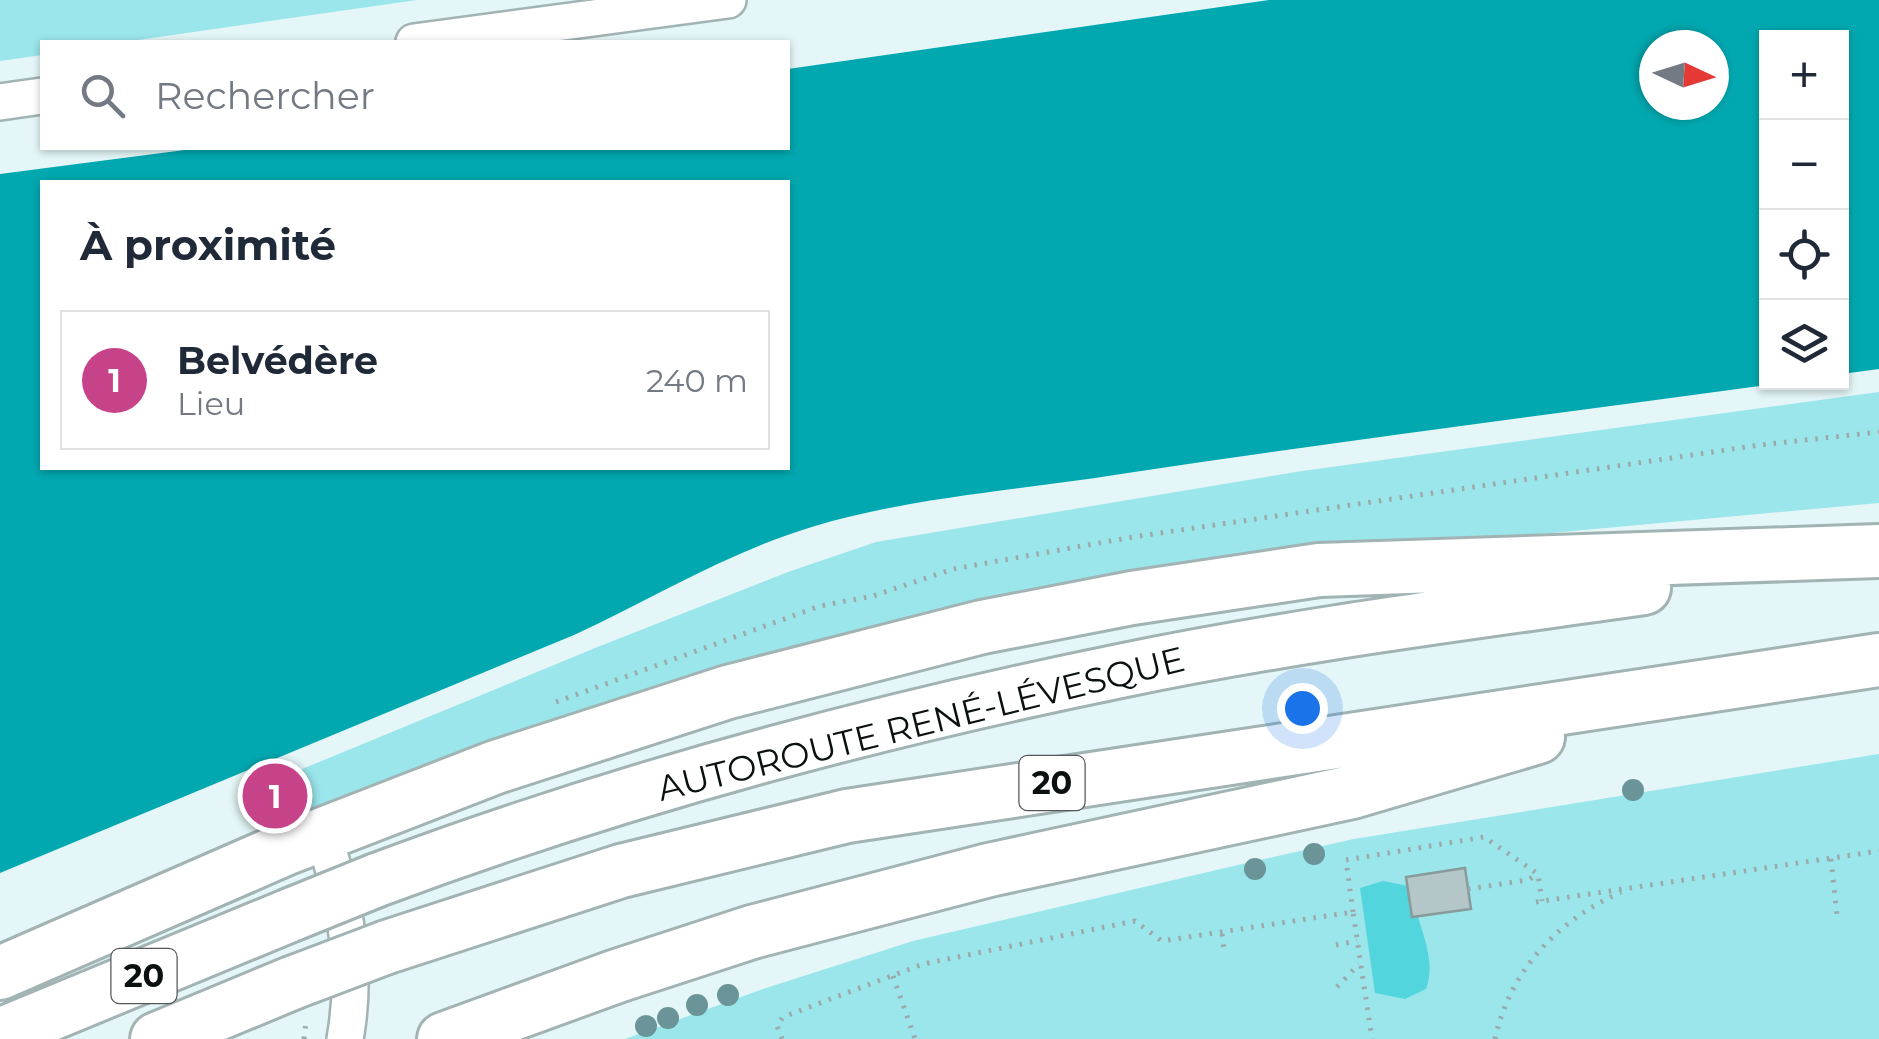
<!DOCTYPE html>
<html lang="fr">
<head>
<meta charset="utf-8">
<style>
	:root { --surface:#fff; --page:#f2f2f3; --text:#1f2937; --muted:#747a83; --line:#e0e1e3; --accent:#c64389 }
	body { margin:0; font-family:Montserrat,sans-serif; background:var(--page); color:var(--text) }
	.controls { position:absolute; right:30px; top:30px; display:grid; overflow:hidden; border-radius:0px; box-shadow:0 2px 8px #0004 }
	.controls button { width:90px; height:90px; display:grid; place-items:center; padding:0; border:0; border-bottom:2px solid var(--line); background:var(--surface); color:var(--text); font:50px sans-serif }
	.compass { position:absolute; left:1639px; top:30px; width:90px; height:90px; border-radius:50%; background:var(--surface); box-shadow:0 2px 8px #0004; rotate:94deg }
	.you { position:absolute; left:1302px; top:708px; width:35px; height:35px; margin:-25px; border:8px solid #fff; border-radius:50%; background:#1a73e8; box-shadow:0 0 0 15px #1a73e833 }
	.badge { display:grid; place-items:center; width:65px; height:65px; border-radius:50%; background:var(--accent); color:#fff; font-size:32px; font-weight:700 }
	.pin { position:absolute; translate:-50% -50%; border:5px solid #fff; box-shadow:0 2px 10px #0006 }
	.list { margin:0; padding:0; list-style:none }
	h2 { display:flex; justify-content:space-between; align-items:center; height:130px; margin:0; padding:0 40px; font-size:42px }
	h2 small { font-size:32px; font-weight:400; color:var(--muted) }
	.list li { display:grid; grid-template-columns:65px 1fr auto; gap:30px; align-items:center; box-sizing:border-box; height:140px; margin:0 20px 20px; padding:0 20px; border:2px solid var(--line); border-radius:0px }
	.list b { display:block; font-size:38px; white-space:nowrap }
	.list p { margin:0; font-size:32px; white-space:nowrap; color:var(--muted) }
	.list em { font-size:32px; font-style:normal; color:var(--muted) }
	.icon { flex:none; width:55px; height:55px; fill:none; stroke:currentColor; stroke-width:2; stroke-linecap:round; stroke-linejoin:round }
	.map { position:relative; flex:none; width:1879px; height:1039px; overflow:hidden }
	.search { position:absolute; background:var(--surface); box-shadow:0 2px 8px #0004; left:40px; top:40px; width:750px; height:110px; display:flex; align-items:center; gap:25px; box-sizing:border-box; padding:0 35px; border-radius:0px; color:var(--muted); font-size:38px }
	.panel { position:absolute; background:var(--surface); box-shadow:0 2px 8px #0004; left:40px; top:180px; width:750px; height:290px; border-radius:0px }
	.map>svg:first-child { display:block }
	.green { fill:#9ae6eb }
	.forest { fill:#53d5dd }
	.water { fill:#02a8b0; fill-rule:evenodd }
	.building { fill:#b4c6c7; stroke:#899a9b; stroke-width:2.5 }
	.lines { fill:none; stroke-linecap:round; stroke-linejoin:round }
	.minor-casing { stroke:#a2b3b4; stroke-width:40 }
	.highway-casing { stroke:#a2b3b4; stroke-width:58 }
	.path { stroke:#9ba9aa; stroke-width:5; stroke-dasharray:2.5 8; stroke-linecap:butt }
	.minor { stroke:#fff; stroke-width:35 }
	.highway { stroke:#fff; stroke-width:52 }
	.highway-bridge-casing { stroke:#a2b3b4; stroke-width:58; stroke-linecap:butt }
	.highway-bridge { stroke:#fff; stroke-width:52 }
	.tree { fill:#6a9497 }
	.labels { text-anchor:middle; stroke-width:10; stroke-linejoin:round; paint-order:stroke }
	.shield { fill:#fff; stroke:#545858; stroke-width:2.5 }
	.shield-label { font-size:32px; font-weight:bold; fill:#0a1010 }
	.street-label { font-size:35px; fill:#0a1010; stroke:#fff }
</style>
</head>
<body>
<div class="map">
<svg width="1879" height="1039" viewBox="0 0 1879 1039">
	<rect width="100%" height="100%" fill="#e4f6f7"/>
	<path class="green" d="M0,0H417L124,42H42V55L0,61Z
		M1879,392V503L1386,548L1268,562L269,841L249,791L595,648L788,572L876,542L1302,471Z
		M1879,754V1039H625L763,989L913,941L1242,864L1354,839Z"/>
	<path class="forest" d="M1383,881L1408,886L1412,917H1418C1425,940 1435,965 1426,989L1405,999L1375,993L1360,888Z"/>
	<path class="water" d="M1269,0H1879V369L1842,374V38H1766V382L1781,383C1561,413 1341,441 1121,474C1021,490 911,497 815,526C730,551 654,598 574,635L0,873V174L200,148H788V69ZM1654,45H1714V105H1654ZM42,182H788V468H42Z"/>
	<path class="building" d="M1465,868L1471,909L1412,917L1406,877Z"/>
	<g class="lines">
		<g class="minor-casing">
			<path id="minor" d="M414,42L728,0
				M0,102L42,96
				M323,834C345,902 358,967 345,1039"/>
		</g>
		<g class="highway-casing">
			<path id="highway" d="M377,880C615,791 870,722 1120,671C1293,635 1469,613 1644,588
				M387,947L621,871L847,816L1879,660
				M0,973L287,848L496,767L728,692L982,627L1132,598L1319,570L1879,551
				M0,1035L288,916
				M157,1039L292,983
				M444,1039L617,976L752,932L989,870L1352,792L1538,737"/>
		</g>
		<path class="path" d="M556,702L820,606L873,596L953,569L1133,537L1760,445L1879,432
			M1831,859L1837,915
			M1468,889L1528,880L1538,874
			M1536,902L1879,851
			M1353,912L1346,860L1484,837L1538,874L1542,901
			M1222,934L1224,950
			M1336,945L1357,941
			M893,976L915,1039
			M1337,987L1359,964
			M304,1039L306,1022
			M782,1039L777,1026L783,1017L923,964L1135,921L1162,941L1353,912L1372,1039
			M1495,1039C1510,970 1558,920 1621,892"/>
		<use href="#minor" class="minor"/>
		<use href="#highway" class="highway"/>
		<g class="highway-bridge-casing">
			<path id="highway-bridge" d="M288,916L377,880
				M292,983L387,947"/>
		</g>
		<use href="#highway-bridge" class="highway-bridge"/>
	</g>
	<g class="tree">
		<circle cx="1633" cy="790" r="11"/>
		<circle cx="1314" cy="854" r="11"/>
		<circle cx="1255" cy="869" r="11"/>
		<circle cx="728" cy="995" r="11"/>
		<circle cx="697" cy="1005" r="11"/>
		<circle cx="668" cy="1018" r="11"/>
		<circle cx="646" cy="1026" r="11"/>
	</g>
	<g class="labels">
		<g class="shield">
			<rect x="1019.5" y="756" width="65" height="54" rx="8"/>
			<rect x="111.5" y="949" width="65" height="54" rx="8"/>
		</g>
		<g class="shield-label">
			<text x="1052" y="794">20</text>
			<text x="144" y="987">20</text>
		</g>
		<g class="street-label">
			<text transform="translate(921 724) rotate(-14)" y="12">AUTOROUTE RENÉ-LÉVESQUE</text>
		</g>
	</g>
</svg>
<div class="controls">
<button>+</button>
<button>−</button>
<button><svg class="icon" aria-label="locate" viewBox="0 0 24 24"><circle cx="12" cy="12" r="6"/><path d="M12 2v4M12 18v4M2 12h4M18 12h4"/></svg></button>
<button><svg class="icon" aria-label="layers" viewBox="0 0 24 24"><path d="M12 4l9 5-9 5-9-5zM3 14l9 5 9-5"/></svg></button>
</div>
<svg class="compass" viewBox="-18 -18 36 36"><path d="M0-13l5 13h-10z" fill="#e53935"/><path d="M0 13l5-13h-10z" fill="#747a83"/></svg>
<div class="you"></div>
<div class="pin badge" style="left:275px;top:796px">1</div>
<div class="search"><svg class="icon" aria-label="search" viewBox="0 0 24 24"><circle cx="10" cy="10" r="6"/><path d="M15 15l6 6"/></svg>Rechercher</div>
<section class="panel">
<h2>À proximité<small></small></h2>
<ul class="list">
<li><span class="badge">1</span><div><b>Belvédère</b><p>Lieu</p></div><em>240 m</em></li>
</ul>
</section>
</div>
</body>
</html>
